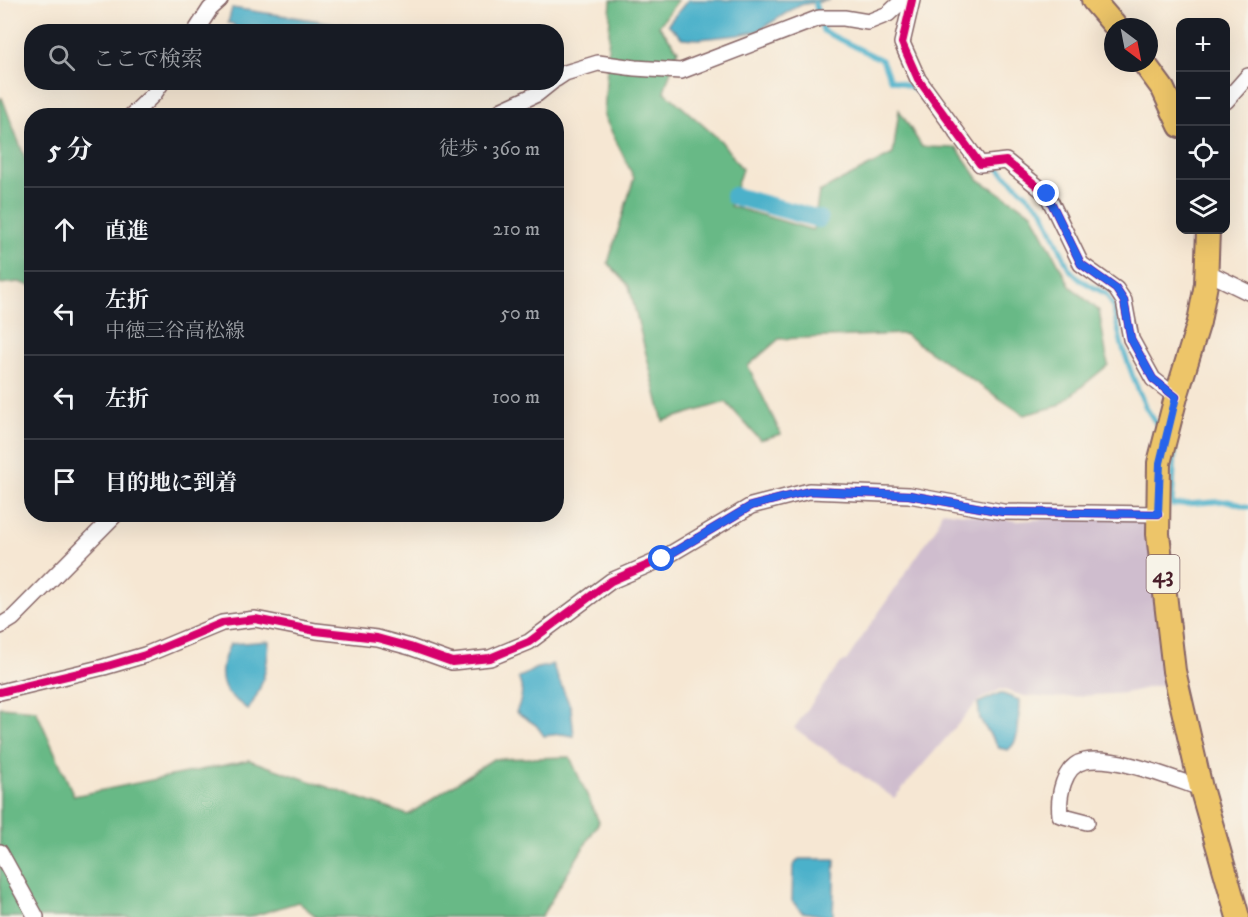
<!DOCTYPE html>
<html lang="ja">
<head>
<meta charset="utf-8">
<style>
	:root { --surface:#171b24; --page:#242831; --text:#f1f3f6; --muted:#9ea1a6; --line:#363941 }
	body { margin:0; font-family:"IM FELL DW Pica","Noto Serif JP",serif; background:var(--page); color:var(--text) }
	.controls { position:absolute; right:18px; top:18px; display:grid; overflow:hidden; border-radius:12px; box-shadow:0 6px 24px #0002 }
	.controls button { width:54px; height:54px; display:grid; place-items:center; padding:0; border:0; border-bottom:2px solid var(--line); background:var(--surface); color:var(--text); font:30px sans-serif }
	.compass { position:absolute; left:1104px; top:18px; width:54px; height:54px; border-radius:50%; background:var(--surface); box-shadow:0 6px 24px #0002; rotate:148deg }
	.stop { position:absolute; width:18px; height:18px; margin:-14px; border:4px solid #2563eb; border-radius:50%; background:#fff }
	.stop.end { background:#2563eb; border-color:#fff; box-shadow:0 2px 6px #0008 }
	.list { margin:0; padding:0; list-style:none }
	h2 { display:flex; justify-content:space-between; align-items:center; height:78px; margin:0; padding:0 24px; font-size:26px }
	h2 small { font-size:20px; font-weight:400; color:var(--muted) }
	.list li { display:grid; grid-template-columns:39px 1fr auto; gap:18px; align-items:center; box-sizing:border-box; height:84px; padding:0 24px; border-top:2px solid var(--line) }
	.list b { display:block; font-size:22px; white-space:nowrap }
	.list p { margin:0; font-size:20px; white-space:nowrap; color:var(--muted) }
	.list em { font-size:20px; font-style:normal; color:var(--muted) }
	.icon { flex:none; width:33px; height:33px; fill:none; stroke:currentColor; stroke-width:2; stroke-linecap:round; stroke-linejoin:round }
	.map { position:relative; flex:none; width:1248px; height:917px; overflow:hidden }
	.search { position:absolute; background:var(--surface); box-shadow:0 6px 24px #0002; left:24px; top:24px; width:540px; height:66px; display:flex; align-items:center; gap:15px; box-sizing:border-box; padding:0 21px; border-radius:24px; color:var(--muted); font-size:22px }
	.panel { position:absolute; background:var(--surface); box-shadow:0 6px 24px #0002; left:24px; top:108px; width:540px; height:414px; border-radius:24px }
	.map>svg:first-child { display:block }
	.industrial { fill:#cfbdce }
	.forest { fill:#67b986; stroke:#586c58; stroke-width:1.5 }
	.water { fill:#4bb1ca; stroke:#4a687a; stroke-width:1.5 }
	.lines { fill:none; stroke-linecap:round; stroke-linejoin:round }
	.stream { stroke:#4bb1ca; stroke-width:5 }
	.canal { stroke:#4bb1ca; stroke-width:18 }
	.street-casing { stroke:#866566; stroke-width:18 }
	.primary-casing { stroke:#866566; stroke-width:26 }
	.street { stroke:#fff; stroke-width:15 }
	.primary { stroke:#edc569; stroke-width:22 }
	.cycleway-casing { stroke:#f7f3e8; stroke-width:11 }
	.cycleway { stroke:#d6006c; stroke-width:8 }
	.route { stroke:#2563eb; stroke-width:8 }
	.labels { text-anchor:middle; stroke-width:4.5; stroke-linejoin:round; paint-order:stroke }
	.shield { fill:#f7f3e8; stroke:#7e5f64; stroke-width:1.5 }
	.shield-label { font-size:22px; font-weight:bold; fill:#4a1f2b }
</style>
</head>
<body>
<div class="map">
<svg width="1248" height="917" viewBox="0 0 1248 917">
	<rect width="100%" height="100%" fill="#f7f3e8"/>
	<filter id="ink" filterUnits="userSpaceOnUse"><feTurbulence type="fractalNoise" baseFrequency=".0167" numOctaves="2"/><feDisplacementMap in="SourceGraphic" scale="12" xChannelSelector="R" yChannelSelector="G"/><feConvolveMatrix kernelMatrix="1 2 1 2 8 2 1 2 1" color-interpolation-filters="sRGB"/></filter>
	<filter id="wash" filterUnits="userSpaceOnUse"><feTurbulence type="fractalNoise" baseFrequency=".008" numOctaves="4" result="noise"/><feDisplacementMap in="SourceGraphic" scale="24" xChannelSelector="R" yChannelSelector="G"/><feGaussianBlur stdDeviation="1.35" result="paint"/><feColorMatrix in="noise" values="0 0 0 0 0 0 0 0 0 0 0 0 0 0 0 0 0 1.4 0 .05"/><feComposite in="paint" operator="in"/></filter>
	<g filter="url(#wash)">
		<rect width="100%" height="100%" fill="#f6e7d3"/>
		<path class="industrial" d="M942,511L1018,521L1067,517L1137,518L1150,525L1164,684L1125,693L1053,698L1024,696L1001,689L979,700L894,798L794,728L841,663L846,661L936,528Z"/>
		<path class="forest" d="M611,0H678L659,26L678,50L664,91L721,141L742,169L730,206L813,230L819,192L893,154L899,110L922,147L957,148L979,180L1032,213L1070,286L1099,311L1108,365L1058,406L1024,415L904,334L779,339L748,366L781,434L760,440L726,402L663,421L629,286L608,263L634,178L604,116Z
			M0,98H2L31,174V286L19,282L0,284Z
			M0,707L36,710L74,796L249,760L408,815L493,759L570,757L599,822L541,917H317L298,902L250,917H0Z"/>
		<path class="water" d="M688,0H830L799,5L758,31L738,35L699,39L682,38L668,24Z
			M232,8L361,27L360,32L238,31L233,24L228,23Z
			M269,641C268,666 263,689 248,710C243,705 238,702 233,698C215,683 222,661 230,644Z
			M552,664L571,708L574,736L561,734L544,736L536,725L516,712C522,699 524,691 518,677C527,675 531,670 537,668C543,666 546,668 552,664Z
			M1000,693L1019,700C1018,716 1022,740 1008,750L999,748L980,720L978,703Z
			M799,859H835L833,915L830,917L802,912L792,901L793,866Z"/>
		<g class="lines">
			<path class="stream" d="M815,3L823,31L882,60L890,79L913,88L925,99
				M996,166L1043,210L1069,269L1080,280L1106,294L1112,304L1122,346L1134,380L1146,408L1160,429
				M1170,444L1175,451L1172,505L1228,501L1248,507"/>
			<path class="canal" d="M734,196L819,219"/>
		</g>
	</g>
	<g filter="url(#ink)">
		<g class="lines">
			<g class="street-casing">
				<path id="street" d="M912,0L902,43L918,79L980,164L1006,161L1047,194L1081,264L1116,289L1124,301L1131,339L1153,379L1176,397
					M195,32L210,9L220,0
					M556,79L565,73L598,63L635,68L681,71L819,18H844L868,22L888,14L903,0
					M1226,101L1248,76
					M131,116L154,94L162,82
					M494,116L502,110L537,94L552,82
					M1207,272L1248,292
					M0,626L13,618L116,514
					M0,692L104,667L145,655L222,623L255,619L316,631L377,638L410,647L452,662L490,658L529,642L611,581L662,559L751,506L809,491L909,495L1003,512L1158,514
					M1087,822L1060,815C1058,797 1063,765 1085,761C1115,755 1171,778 1201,788
					M0,852L36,917"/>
			</g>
			<g class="primary-casing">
				<path id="primary" d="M1093,0L1116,27
					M1144,63L1163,89L1180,126
					M1208,230L1206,284L1199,322L1176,397L1159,463L1158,534L1174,671L1201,788L1238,917"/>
			</g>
			<use href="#street" class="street"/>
			<use href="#primary" class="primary"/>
			<g class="cycleway-casing">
				<path id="cycleway" d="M912,0L902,43L918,79L980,164L1006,161L1047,194L1081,264L1116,289L1124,301L1131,339L1153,379L1176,397
					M0,692L104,667L145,655L222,623L255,619L316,631L377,638L410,647L452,662L490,658L529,642L611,581L662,559L751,506L809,491L909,495L1003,512L1158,514"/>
			</g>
			<use href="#cycleway" class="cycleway"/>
		</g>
	</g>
	<g class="lines" filter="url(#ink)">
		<path class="route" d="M662,559L751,506L809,491L909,495L1003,512L1158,514L1160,463L1176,397L1153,379L1131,339L1124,301L1116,289L1081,264L1047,194"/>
	</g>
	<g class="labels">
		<rect class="shield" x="1146.5" y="555" width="33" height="38" rx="4.5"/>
		<g class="shield-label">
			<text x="1163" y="582">43</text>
		</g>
	</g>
</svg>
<div class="controls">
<button>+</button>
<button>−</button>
<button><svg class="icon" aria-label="locate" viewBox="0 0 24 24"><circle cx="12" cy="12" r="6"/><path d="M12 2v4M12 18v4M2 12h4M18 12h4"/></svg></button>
<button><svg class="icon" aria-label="layers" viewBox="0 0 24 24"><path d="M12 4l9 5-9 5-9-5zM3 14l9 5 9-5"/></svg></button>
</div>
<svg class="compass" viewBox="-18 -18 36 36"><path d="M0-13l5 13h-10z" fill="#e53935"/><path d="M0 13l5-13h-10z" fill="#9ea1a6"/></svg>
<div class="stop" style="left:662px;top:559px"></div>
<div class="stop end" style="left:1047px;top:194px"></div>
<div class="search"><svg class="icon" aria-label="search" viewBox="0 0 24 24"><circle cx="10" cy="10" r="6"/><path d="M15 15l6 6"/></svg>ここで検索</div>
<section class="panel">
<h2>5 分<small>徒歩 · 360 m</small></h2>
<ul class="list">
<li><svg class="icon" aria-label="ahead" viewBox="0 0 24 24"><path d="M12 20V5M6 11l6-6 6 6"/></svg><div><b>直進</b></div><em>210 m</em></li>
<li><svg class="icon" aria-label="left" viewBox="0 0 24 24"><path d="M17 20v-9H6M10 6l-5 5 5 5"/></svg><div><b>左折</b><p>中徳三谷高松線</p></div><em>50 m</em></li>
<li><svg class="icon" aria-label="left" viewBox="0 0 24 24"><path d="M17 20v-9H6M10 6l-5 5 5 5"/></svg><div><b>左折</b></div><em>100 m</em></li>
<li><svg class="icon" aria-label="arrive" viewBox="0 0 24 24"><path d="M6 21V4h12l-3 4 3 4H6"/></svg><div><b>目的地に到着</b></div></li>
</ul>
</section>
</div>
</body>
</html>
